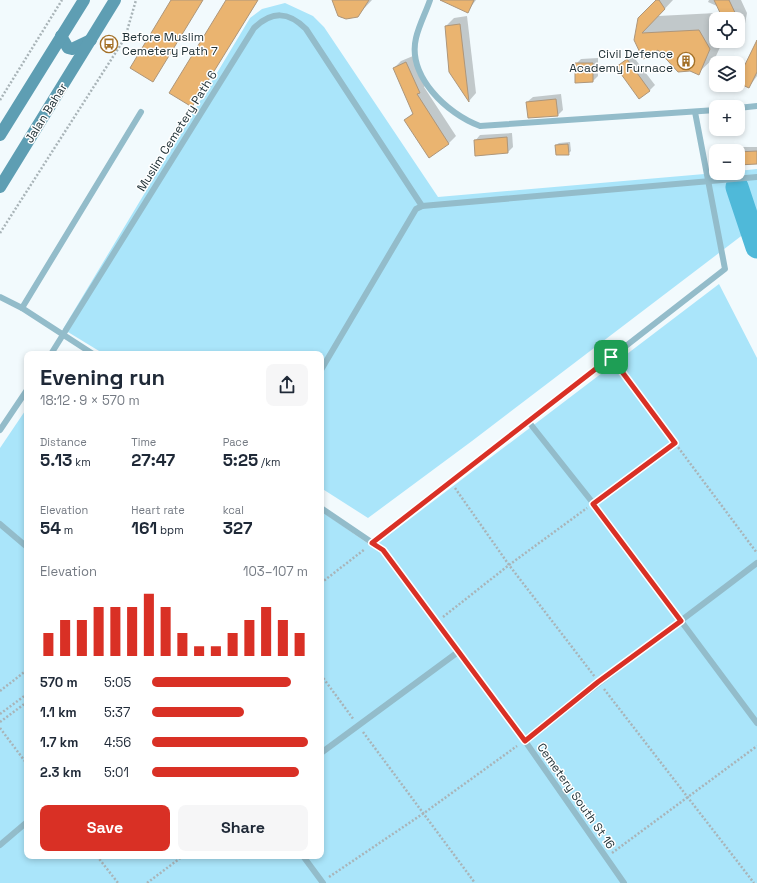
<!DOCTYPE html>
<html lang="en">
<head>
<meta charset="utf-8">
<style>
	body { margin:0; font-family:"Space Grotesk",sans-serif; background:#f6f6f7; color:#1f2937; height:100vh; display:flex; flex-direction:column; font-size:15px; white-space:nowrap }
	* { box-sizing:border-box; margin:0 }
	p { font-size:13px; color:#747a83 }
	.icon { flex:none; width:22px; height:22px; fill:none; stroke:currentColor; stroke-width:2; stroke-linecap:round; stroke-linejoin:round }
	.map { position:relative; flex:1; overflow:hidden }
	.drawer { position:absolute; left:24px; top:351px; width:300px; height:508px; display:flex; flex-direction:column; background:#fff; border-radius:8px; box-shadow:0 2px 6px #0003 }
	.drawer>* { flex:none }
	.controls { position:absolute; left:709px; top:12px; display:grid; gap:8px }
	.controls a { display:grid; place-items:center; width:36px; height:36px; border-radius:8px; background:#fff; box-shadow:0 2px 6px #0003; font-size:20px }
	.pin { position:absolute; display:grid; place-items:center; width:34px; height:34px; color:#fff; margin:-17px; border-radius:8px; box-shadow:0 2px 6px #0006 }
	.round { display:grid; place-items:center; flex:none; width:42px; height:42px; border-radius:8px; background:#f6f6f7 }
	.head { display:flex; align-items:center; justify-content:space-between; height:68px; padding:0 16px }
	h1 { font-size:22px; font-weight:800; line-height:30px }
	.metrics { display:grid; grid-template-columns:repeat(3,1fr); gap:6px; height:68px; padding:4px 16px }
	.metrics div { display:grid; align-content:center }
	.metrics b { font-size:17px; font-weight:800 }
	.metrics small { font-size:11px; font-weight:400 }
	.metrics p { font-size:11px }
	.chart { height:112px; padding:8px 16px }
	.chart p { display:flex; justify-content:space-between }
	.chart svg { width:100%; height:72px; margin-top:4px; stroke:#d93025; stroke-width:6 }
	.primary-button { display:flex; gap:8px; margin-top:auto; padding:8px 16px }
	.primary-button a { flex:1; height:46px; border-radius:8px; background:#d93025; color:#fff; font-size:16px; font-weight:800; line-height:46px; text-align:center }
	.primary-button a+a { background:#f6f6f7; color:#1f2937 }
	ul { padding:0 16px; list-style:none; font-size:13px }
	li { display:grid; grid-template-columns:64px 48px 1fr; align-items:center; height:30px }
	li i { height:10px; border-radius:5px; background:#d93025 }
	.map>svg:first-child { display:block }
</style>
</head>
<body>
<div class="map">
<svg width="757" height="883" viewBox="0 0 757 883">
	<rect width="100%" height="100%" fill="#f2fafd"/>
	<g fill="#aae5fa">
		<path d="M285,3L313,16L324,27L438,197L716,173H738V171L757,169V224L472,441L368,518L321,488V354H104L63,329L250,18L262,9Z"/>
		<path d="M719,284L757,358V883H0V448L27,408V856H321V511L373,547Z"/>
	</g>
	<g fill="#0003">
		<path d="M227,0H258L192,106Z"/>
		<path d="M334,0H372L357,16L351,18H341L334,6Z"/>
		<path d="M458,0H476L467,12Z"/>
		<path d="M657,0H673L658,16L716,13L720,19H716V41H738V19H724L719,7L708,2L709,0H741L747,13L742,40L734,48L722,43L716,56L698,73L658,49L635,40Z"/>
		<path d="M467,16L476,93L469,101L450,71L446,26L454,18Z"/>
		<path d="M757,45V76L749,87L738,82Z"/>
		<path d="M632,55L655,85L649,91L617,67Z"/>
		<path d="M413,56L426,85L424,87L456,136L449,143L429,156L405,120L414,112L394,68L401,61Z"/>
		<path d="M598,58V76L593,81L576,64L581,59Z"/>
		<path d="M561,94L563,110L558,115L527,102L533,97Z"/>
		<path d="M512,133L513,147L508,152L476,155L475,141L480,135Z"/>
		<path d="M570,142L571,151L568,154L556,145L559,143Z"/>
		<path d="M743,147H757V163L738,152Z"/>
	</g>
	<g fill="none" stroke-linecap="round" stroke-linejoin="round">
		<path stroke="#4fb9d9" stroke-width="23" d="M737,187L757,247"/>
	</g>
	<g fill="#eab470" stroke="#ae967a">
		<path d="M171,0H203L153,82L130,68Z"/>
		<path d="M226,0H258L192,107L169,93Z"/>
		<path d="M332,0H369L358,17L346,19L338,16Z"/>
		<path d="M440,0H474L468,13Z"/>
		<path d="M656,0H659L665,9L642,33L699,30L710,49L699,75L690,71L678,72L658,50L643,59L634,40L638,18Z"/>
		<path d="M714,0H729L738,19H723Z"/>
		<path d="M460,24L469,102L449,72L445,26Z"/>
		<path d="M757,40V72L749,88L738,83V79Z"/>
		<path d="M627,59L650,91L639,99L616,67Z"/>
		<path d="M406,62L420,93L417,94L449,144L429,158L404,120L413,114L393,68Z"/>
		<path d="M575,63H593V82L575,83Z"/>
		<path d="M556,99L558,116L528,118L526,102Z"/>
		<path d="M507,137L508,153L475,156L474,140Z"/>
		<path d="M568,144L569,155H556L555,145Z"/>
		<path d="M757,151V164L738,165V152Z"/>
	</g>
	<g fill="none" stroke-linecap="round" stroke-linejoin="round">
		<g stroke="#a9b4b8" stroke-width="2.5" stroke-dasharray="2 2" stroke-linecap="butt">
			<path d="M0,100L62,0"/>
			<path d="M0,233L125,38L136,0"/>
			<path d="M616,364L757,553"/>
			<path d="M455,488L509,565L595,677"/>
			<path d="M601,498L675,443"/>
			<path d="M321,583L365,549"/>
			<path d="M443,617L509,565L587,508"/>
			<path d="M321,675L354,720"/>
			<path d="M604,689L754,883"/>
			<path d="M0,691L27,670"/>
			<path d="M0,714L27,694"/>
			<path d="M0,722L27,702"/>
			<path d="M0,728L27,764"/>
			<path d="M363,732L475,883"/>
			<path d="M612,853L757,746"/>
			<path d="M97,856L118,883"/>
			<path d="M329,877L424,813L517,746"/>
			<path d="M147,883L183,856"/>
		</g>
		<g stroke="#93bcca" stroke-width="6">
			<path d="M430,0C426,12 419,25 416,38C407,76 447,114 480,126L716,110"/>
			<path d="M738,108L757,106"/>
			<path d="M0,297L22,308L93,354"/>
			<path d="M22,308L141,112"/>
			<path d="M51,354L254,28C272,11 288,11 306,29L422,206"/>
			<path d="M321,370L416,209L422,206L757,177"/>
			<path d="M528,421L593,503L757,723"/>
			<path d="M0,430L27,390"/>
			<path d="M321,508L383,550L525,741L624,883"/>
			<path d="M0,524L27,547"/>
			<path d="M372,543L725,269L695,112"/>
			<path d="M525,741C601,680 680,622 757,563"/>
			<path d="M321,753L458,652"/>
			<path d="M0,845L27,822"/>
			<path d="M303,856L323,883"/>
		</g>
		<g stroke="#5e9eb3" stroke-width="12">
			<path d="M61,36L68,48L72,49L91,40"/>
			<path d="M0,135L84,0"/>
			<path d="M0,187L115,0"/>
		</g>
	</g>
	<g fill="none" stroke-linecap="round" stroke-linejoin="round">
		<defs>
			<path id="route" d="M611,357L675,443L593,504L681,621L598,682L525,741L383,550L372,543Z"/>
		</defs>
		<use href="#route" stroke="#fff" stroke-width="8"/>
		<use href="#route" stroke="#d93025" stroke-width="5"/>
	</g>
	<defs>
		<symbol id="bus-ring" viewBox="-11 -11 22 22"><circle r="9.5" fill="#fff" stroke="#a37027" stroke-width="1.5"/><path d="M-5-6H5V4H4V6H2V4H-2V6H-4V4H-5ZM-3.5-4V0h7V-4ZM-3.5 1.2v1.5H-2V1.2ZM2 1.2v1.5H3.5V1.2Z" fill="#a37027"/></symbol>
		<symbol id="building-ring" viewBox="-11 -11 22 22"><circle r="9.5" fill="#fff" stroke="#a37027" stroke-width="1.5"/><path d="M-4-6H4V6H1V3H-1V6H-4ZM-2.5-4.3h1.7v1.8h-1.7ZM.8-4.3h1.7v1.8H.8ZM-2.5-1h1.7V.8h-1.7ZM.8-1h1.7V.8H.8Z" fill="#a37027"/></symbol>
	</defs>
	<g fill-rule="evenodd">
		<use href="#bus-ring" x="99" y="34" width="20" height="20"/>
		<use href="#building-ring" x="676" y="51" width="20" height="20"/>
	</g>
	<g text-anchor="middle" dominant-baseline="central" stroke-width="3" stroke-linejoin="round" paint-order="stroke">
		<g font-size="12" fill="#213237" stroke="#fff" text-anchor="start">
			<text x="122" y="37">Before Muslim<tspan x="122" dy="14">Cemetery Path 7</tspan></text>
			<text x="673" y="54" text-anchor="end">Civil Defence<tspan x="673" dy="14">Academy Furnace</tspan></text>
		</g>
		<g font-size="12" fill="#213237" stroke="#fff">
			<text transform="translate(46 113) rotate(-58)">Jalan Bahar</text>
			<text transform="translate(177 131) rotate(-58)">Muslim Cemetery Path 6</text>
			<text transform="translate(576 796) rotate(55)">Cemetery South St 16</text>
		</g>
	</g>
</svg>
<div class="controls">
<a><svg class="icon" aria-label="locate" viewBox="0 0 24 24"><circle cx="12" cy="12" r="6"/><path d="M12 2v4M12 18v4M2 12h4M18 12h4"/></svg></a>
<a><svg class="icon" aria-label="layers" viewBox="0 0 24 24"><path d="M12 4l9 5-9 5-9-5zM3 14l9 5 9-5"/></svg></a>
<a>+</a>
<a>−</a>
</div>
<div class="pin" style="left:611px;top:357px;background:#1e9e55"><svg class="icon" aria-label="arrive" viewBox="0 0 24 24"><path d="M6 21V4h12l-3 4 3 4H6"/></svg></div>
<section class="drawer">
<div class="head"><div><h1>Evening run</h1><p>18:12 · 9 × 570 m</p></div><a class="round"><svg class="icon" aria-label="share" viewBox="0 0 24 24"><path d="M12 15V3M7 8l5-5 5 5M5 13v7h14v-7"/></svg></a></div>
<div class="metrics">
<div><p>Distance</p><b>5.13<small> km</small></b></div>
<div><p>Time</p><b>27:47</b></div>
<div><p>Pace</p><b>5:25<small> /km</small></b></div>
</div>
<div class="metrics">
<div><p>Elevation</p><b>54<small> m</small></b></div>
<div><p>Heart rate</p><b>161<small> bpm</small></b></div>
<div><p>kcal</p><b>327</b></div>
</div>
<div class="chart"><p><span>Elevation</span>103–107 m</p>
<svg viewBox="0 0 160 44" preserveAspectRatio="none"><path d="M5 44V30M15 44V22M25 44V22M35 44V14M45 44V14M55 44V14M65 44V6M75 44V14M85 44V30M95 44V38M105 44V38M115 44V30M125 44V22M135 44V14M145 44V22M155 44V30"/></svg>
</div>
<ul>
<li><b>570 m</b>5:05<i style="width:89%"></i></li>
<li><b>1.1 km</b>5:37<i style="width:59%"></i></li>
<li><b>1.7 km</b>4:56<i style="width:100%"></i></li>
<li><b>2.3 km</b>5:01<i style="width:94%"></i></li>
</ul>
<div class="primary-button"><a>Save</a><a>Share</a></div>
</section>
</div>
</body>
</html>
